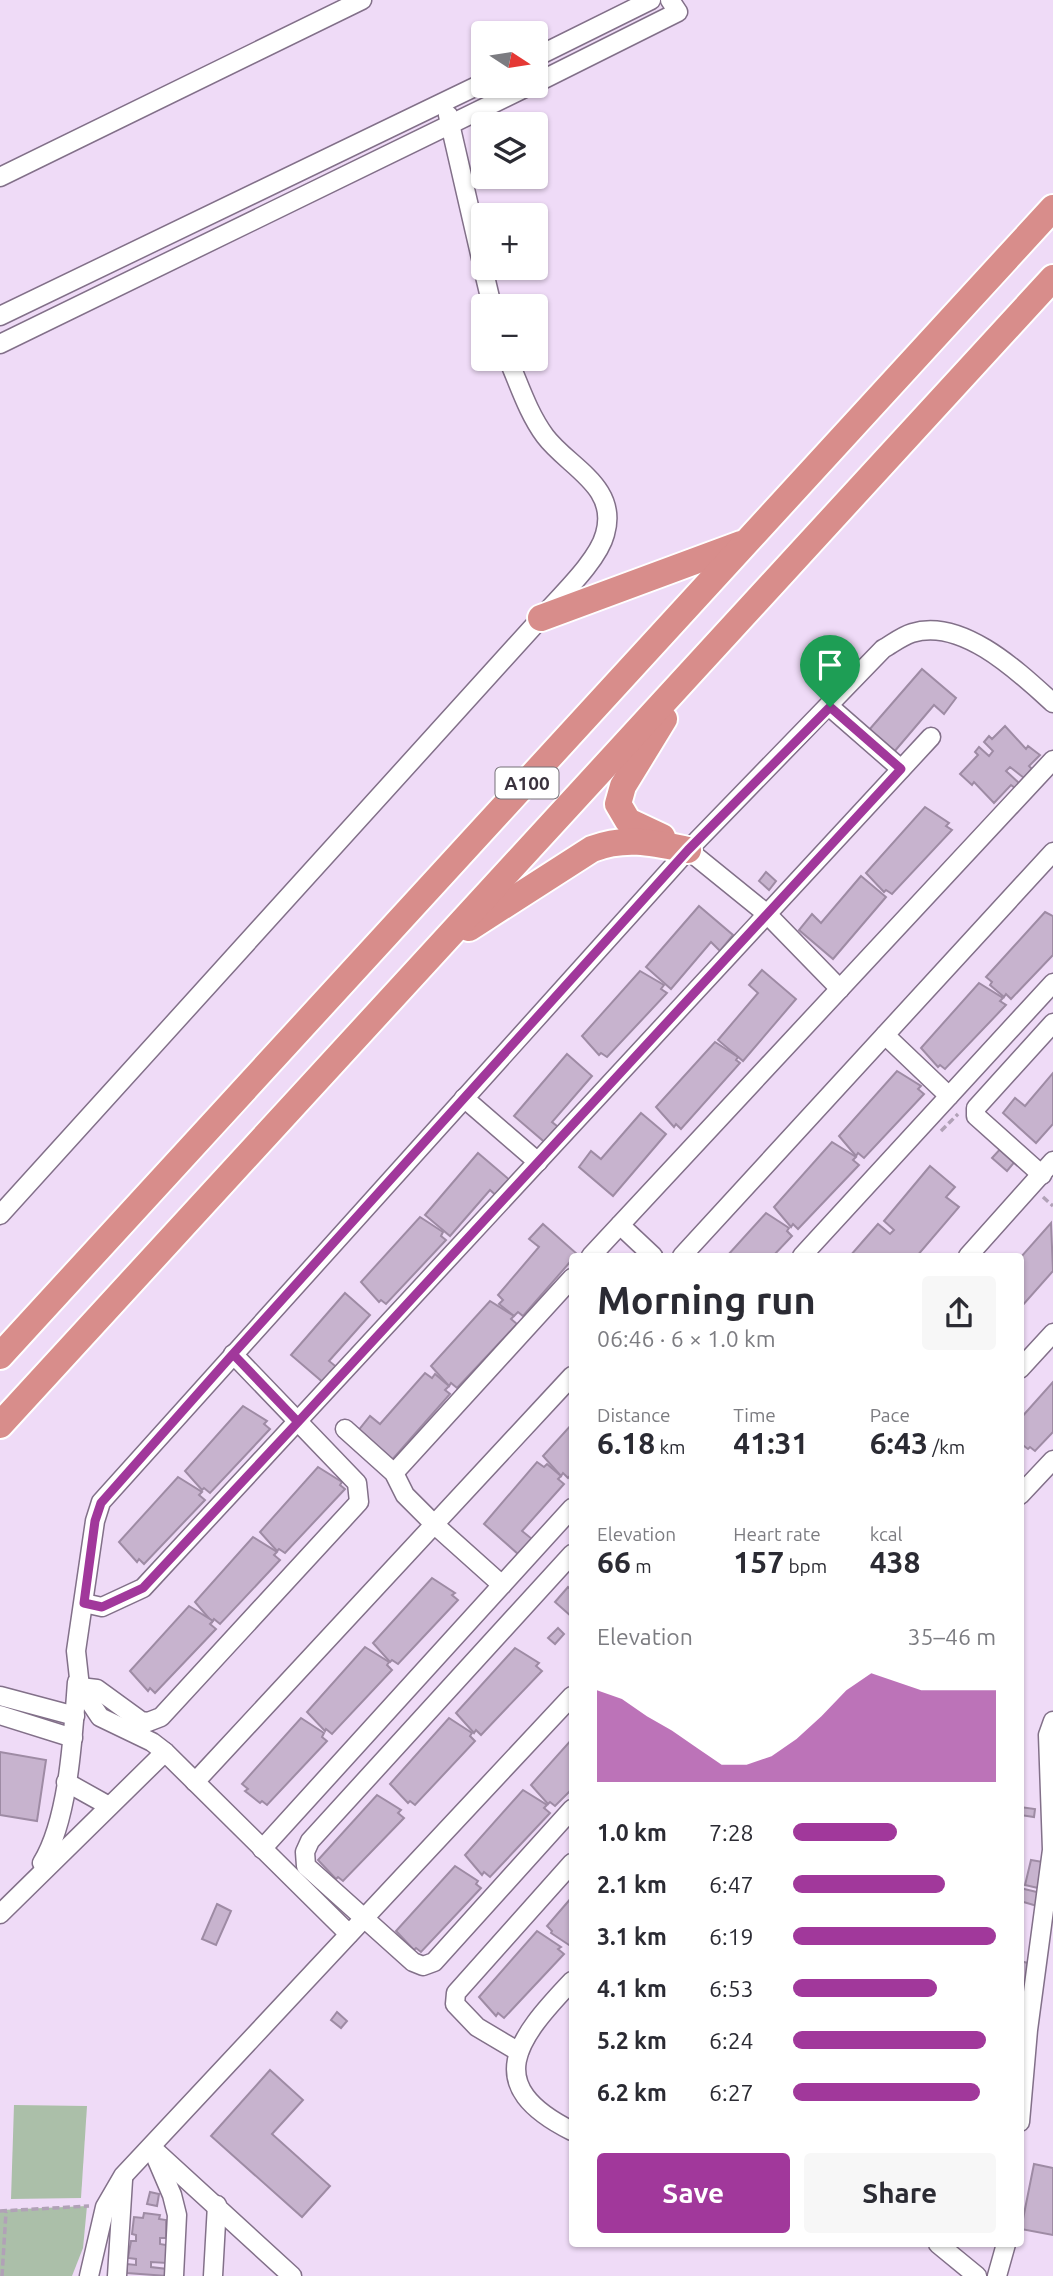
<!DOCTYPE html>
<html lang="en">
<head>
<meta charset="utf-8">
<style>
	body { margin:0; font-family:Ubuntu,sans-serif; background:#f7f7f7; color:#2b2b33; height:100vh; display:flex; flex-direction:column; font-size:26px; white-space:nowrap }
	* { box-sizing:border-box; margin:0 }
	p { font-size:23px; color:#7c7c81 }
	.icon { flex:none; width:38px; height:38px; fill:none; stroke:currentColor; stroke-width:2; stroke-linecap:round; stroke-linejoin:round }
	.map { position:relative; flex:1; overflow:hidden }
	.drawer { position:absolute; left:569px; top:1253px; width:455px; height:994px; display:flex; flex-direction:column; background:#fff; border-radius:7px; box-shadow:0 2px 5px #0004 }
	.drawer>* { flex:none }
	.needle { width:46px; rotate:102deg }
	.buttons { position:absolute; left:471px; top:21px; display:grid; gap:14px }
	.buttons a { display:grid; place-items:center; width:77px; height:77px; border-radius:7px; background:#fff; box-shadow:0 2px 5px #0004; font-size:35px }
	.pin { position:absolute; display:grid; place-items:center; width:60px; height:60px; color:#fff; margin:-72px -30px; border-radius:50% 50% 50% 0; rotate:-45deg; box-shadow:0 0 7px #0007 }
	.pin .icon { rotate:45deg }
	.round { display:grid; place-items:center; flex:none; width:74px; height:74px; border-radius:7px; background:#f7f7f7 }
	.summary { display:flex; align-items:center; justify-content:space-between; height:119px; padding:0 28px }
	h1 { font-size:38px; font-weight:700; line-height:52px }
	.figures { display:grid; grid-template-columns:repeat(3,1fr); gap:10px; height:119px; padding:7px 28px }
	.figures div { display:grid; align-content:center }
	.figures b { font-size:30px; font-weight:700 }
	.figures small { font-size:19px; font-weight:400 }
	.figures p { font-size:19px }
	.chart { height:196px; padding:14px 28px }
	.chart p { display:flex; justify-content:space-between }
	.chart svg { width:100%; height:126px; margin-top:7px; fill:#a1389b; opacity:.7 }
	.cta { display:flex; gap:14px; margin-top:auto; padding:14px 28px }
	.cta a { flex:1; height:80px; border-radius:7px; background:#a1389b; color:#fff; font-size:28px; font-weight:700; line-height:80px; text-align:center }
	.cta a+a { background:#f7f7f7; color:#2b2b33 }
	ul { padding:0 28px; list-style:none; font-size:23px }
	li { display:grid; grid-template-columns:112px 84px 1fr; align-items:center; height:52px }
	li i { height:18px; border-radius:9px; background:#a1389b }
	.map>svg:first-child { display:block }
</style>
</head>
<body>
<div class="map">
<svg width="1053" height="2276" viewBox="0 0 1053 2276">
	<rect width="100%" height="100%" fill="#efdbf7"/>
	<g fill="#abbfa9">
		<path d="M14,2105L87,2106L81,2198L11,2199Z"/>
		<path d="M87,2206L83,2248L72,2276H0V2210Z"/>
	</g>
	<g fill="#c7b3ce" stroke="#9e8ba4" stroke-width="2">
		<path d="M922,669L956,698L944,714L934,705L894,752L869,730Z"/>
		<path d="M1005,726L1026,749L1028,746L1040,755L1029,766L1032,769L1024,778L1010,767L1006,771L1019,783L1015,788L1011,785L994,803L974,782L972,785L960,774L978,755L975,752L979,747L989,756L993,751L984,742L989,736L992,739Z"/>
		<path d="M925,807L949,823L946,826L952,830L892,894L886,890L884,892L866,873Z"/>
		<path d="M766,872L776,881L769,890L759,881Z"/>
		<path d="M861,876L886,897L833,959L799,930L812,914L821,923Z"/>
		<path d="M699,906L733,935L720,951L711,942L671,989L646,967Z"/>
		<path d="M1045,912L1053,916V955L1011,999L1006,994L1004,997L990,985L992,982L986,977Z"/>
		<path d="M762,970L796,999L743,1061L718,1040L758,993L749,985Z"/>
		<path d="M640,971L664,985L661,989L667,993L607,1057L601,1053L599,1055L582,1036Z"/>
		<path d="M979,983L1003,998L1000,1001L1006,1005L945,1069L940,1065L938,1067L921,1048Z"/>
		<path d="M715,1042L738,1057L736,1060L740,1063L681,1129L676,1124L674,1127L656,1107Z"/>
		<path d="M567,1054L592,1076L552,1122L562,1130L548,1145L514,1116Z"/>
		<path d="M897,1071L921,1086L918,1089L924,1094L864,1158L858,1153L856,1156L839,1136Z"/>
		<path d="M1053,1073V1124L1036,1143L1003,1113L1015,1098L1025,1106Z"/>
		<path d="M641,1113L666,1134L613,1196L579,1167L591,1151L601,1159Z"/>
		<path d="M832,1142L856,1157L853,1160L859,1165L798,1229L793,1224L791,1227L774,1207Z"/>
		<path d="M1002,1147L1017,1159L1007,1171L992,1158Z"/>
		<path d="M478,1153L512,1182L499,1198L490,1190L450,1236L425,1215Z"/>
		<path d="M930,1166L955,1187L946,1197L959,1207L917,1256H850L878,1224L890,1234L894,1230L884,1221Z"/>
		<path d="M766,1213L789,1228L787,1231L792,1236L773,1256H727Z"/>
		<path d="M420,1217L443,1232L441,1236L446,1240L386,1304L381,1300L379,1302L361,1282Z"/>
		<path d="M1051,1223L1053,1271L1022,1306L1020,1258Z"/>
		<path d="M543,1224L577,1254L523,1316L518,1312L514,1316L499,1304L503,1300L498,1295L539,1247L529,1239Z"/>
		<path d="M345,1293L370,1315L329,1361L339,1369L325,1384L291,1355Z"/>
		<path d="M490,1301L514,1316L511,1319L517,1324L457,1388L451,1383L449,1386L431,1366Z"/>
		<path d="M425,1373L432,1378L435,1374L449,1386L445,1390L450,1394L391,1461L358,1431L370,1416L380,1424Z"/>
		<path d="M1053,1382V1432L1035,1451L1030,1447L1028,1449L1020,1443V1419Z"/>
		<path d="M243,1406L267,1421L264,1424L270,1429L210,1493L204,1488L202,1490L185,1471Z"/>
		<path d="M572,1424V1473L568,1478L563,1473L561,1476L543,1456Z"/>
		<path d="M537,1462L544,1467L547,1464L561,1476L558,1479L564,1484L522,1531L532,1539L518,1554L484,1524Z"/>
		<path d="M318,1467L342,1482L340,1485L345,1489L285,1553L279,1549L277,1551L260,1532Z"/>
		<path d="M178,1477L202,1492L199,1495L205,1500L144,1564L139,1559L137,1562L119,1542Z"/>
		<path d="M253,1537L277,1552L274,1555L280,1560L220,1624L214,1619L212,1622L195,1602Z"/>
		<path d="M432,1578L455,1593L452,1595L458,1600L398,1664L392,1660L390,1662L373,1643Z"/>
		<path d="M568,1587L572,1591V1617L555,1602Z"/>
		<path d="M189,1606L213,1621L210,1624L216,1629L155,1693L150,1688L148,1691L130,1671Z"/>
		<path d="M558,1628L564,1634L555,1644L548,1638Z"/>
		<path d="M365,1647L389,1662L387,1665L392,1670L332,1734L326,1729L325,1731L307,1712Z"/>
		<path d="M515,1648L539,1663L536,1666L542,1671L481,1735L476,1730L474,1733L456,1713Z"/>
		<path d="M301,1718L324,1733L322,1737L327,1741L267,1805L262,1801L260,1803L245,1791L248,1789L242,1784Z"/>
		<path d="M449,1718L472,1733L470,1736L475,1741L415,1805L410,1801L408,1803L390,1784Z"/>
		<path d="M572,1739V1789L555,1806L550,1802L548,1804L531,1785Z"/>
		<path d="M0,1752L46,1760L37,1821L0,1815Z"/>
		<path d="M523,1790L547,1805L544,1808L550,1813L490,1877L484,1872L482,1875L465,1855Z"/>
		<path d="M377,1795L401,1810L398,1813L404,1818L343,1881L338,1877L336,1879L318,1860Z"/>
		<path d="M1020,1807L1035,1809L1034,1817L1020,1815Z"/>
		<path d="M1031,1860L1043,1862L1038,1888L1025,1885Z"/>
		<path d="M455,1866L478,1881L476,1884L481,1888L421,1952L416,1948L414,1950L396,1931Z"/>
		<path d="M1020,1888L1041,1893L1037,1906L1020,1901Z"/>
		<path d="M572,1897V1947L551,1933L552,1931L547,1926Z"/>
		<path d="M217,1904L231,1911L216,1945L202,1939Z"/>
		<path d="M537,1931L561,1947L558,1949L564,1954L504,2018L498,2013L496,2016L479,1997Z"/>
		<path d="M1020,1961L1032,1964L1028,1982L1020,1980Z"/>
		<path d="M337,2012L347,2021L341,2028L331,2020Z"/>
		<path d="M270,2070L303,2100L272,2134L330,2186L302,2217L211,2136Z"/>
		<path d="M1034,2164L1053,2168V2235L1021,2229Z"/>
		<path d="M150,2192L159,2194L157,2206L147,2204Z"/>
		<path d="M144,2213L160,2215L159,2219L166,2220V2238H160V2244L166,2245L167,2263L151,2262V2267L167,2269V2276L127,2273V2264L136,2265V2259L128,2258L131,2241H136V2235L132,2234L134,2217L143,2218Z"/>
	</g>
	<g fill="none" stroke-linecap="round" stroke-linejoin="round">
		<defs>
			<g id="minor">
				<path d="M536,57L651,0"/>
				<path d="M536,83L678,12L670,0"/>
				<path d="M448,115L483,267"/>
				<path d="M0,177L362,0"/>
				<path d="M483,268L492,306"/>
				<path d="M0,316L483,83"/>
				<path d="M0,344L529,86"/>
				<path d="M830,707L901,769"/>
				<path d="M688,850L767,914L840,989"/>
				<path d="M885,1035L949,1096"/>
				<path d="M464,1098L538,1162"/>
				<path d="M1042,1175L976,1116V1108L1053,1023"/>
				<path d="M0,1215L541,618C560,596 598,561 605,534C619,486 568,467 545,436C528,413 519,384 508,359"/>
				<path d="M620,1225L653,1256"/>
				<path d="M591,1256L1053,760"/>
				<path d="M682,1256L1053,852"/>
				<path d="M802,1256L1053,983"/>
				<path d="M968,1256L1053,1161"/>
				<path d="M1020,1369L1053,1333"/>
				<path d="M345,1429L394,1473L405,1495L435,1525L502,1585"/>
				<path d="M394,1473L572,1278"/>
				<path d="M1020,1495L1053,1460"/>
				<path d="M572,1554L310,1841L305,1852L306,1866L413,1962L423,1966L434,1962L572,1809"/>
				<path d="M84,1603L102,1607L143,1588L931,737"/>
				<path d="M80,1687L97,1689L141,1721L148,1722L161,1717L359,1502L357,1483L233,1354"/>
				<path d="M0,1696L75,1716"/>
				<path d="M0,1715L73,1738"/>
				<path d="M66,1782L109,1806"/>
				<path d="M195,1782L572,1376"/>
				<path d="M262,1849L572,1508"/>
				<path d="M42,1863C69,1819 73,1734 77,1682"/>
				<path d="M0,1914L165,1752"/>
				<path d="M349,1934L165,1752L152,1742L100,1717L80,1687L76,1651L95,1521L101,1502L688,850L883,649C892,644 902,636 912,633C962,617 1020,673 1053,703"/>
				<path d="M572,1981C517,2039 480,2085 572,2131"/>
				<path d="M519,2052L477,2027L455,2004L456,1993L572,1863"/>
				<path d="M1020,2122L1028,2030L1052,1850L1048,1735L1053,1721"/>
				<path d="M151,2147L292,2276"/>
				<path d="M154,2153L172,2195L177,2215L174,2276"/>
				<path d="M938,2244L977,2276"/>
				<path d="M89,2276L105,2207L123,2176L572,1696"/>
				<path d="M117,2276L123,2180"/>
				<path d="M213,2276L217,2205"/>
				<path d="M997,2276L1006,2244"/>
			</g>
			<g id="highway">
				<path d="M541,618L741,544"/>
				<path d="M662,837L628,821L618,804L623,786L664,719"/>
				<path d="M469,928L592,849C626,836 654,843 688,850"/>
				<path d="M0,1356L1053,208"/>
				<path d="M0,1425L1053,278"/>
			</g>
		</defs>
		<use href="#minor" stroke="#827089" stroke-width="21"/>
		<use href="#highway" stroke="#fff" stroke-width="30"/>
		<g stroke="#b1a1b7" stroke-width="3.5" stroke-dasharray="7 3.5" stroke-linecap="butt">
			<path d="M941,1131L958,1114"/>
			<path d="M1043,1197L1053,1206"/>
			<path d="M0,2211L89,2206"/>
			<path d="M2,2276L6,2212"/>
		</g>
		<use href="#minor" stroke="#fff" stroke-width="18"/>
		<use href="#highway" stroke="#d88d8b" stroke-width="26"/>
	</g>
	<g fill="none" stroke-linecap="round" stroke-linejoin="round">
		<defs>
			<path id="route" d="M830,707L688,850L233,1354L298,1422L143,1588L102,1607L84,1603L95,1521L101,1503L233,1354L298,1422L901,769L830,707"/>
		</defs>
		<use href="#route" stroke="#fff" stroke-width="14"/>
		<use href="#route" stroke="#a1389b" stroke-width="9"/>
	</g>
	<g text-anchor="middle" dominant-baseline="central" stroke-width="7" stroke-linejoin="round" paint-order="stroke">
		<rect fill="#fff" stroke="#757077" stroke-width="2" x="495.5" y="767.5" width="63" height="31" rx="5"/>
		<g font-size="19" font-weight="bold" fill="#3a323d">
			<text x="527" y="783">A100</text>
		</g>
	</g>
</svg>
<div class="buttons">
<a><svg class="needle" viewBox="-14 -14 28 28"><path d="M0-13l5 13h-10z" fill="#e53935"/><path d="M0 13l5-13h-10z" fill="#7c7c81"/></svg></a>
<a><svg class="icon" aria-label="layers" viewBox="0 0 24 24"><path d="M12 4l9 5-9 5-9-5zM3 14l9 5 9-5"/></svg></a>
<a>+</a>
<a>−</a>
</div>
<div class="pin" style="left:830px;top:707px;background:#1e9e55"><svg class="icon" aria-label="arrive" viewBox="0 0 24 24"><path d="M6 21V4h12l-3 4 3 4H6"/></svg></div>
<section class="drawer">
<div class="summary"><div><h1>Morning run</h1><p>06:46 · 6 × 1.0 km</p></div><a class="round"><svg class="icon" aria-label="share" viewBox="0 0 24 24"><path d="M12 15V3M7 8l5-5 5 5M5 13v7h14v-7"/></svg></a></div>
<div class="figures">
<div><p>Distance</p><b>6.18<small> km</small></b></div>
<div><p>Time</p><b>41:31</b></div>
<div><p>Pace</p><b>6:43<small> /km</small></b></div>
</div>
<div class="figures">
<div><p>Elevation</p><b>66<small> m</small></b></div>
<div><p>Heart rate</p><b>157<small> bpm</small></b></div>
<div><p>kcal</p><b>438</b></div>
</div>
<div class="chart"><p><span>Elevation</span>35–46 m</p>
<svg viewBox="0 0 160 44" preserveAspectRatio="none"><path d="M0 44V12L10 15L20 21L30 26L40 32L50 38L60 38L70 35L80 29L90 21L100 12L110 6L120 9L130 12L140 12L150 12L160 12V44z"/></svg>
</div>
<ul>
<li><b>1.0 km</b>7:28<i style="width:51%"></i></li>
<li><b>2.1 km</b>6:47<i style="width:75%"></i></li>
<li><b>3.1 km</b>6:19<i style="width:100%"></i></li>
<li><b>4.1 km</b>6:53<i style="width:71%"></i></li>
<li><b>5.2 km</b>6:24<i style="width:95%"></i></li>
<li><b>6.2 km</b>6:27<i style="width:92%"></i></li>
</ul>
<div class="cta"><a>Save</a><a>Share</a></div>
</section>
</div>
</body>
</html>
